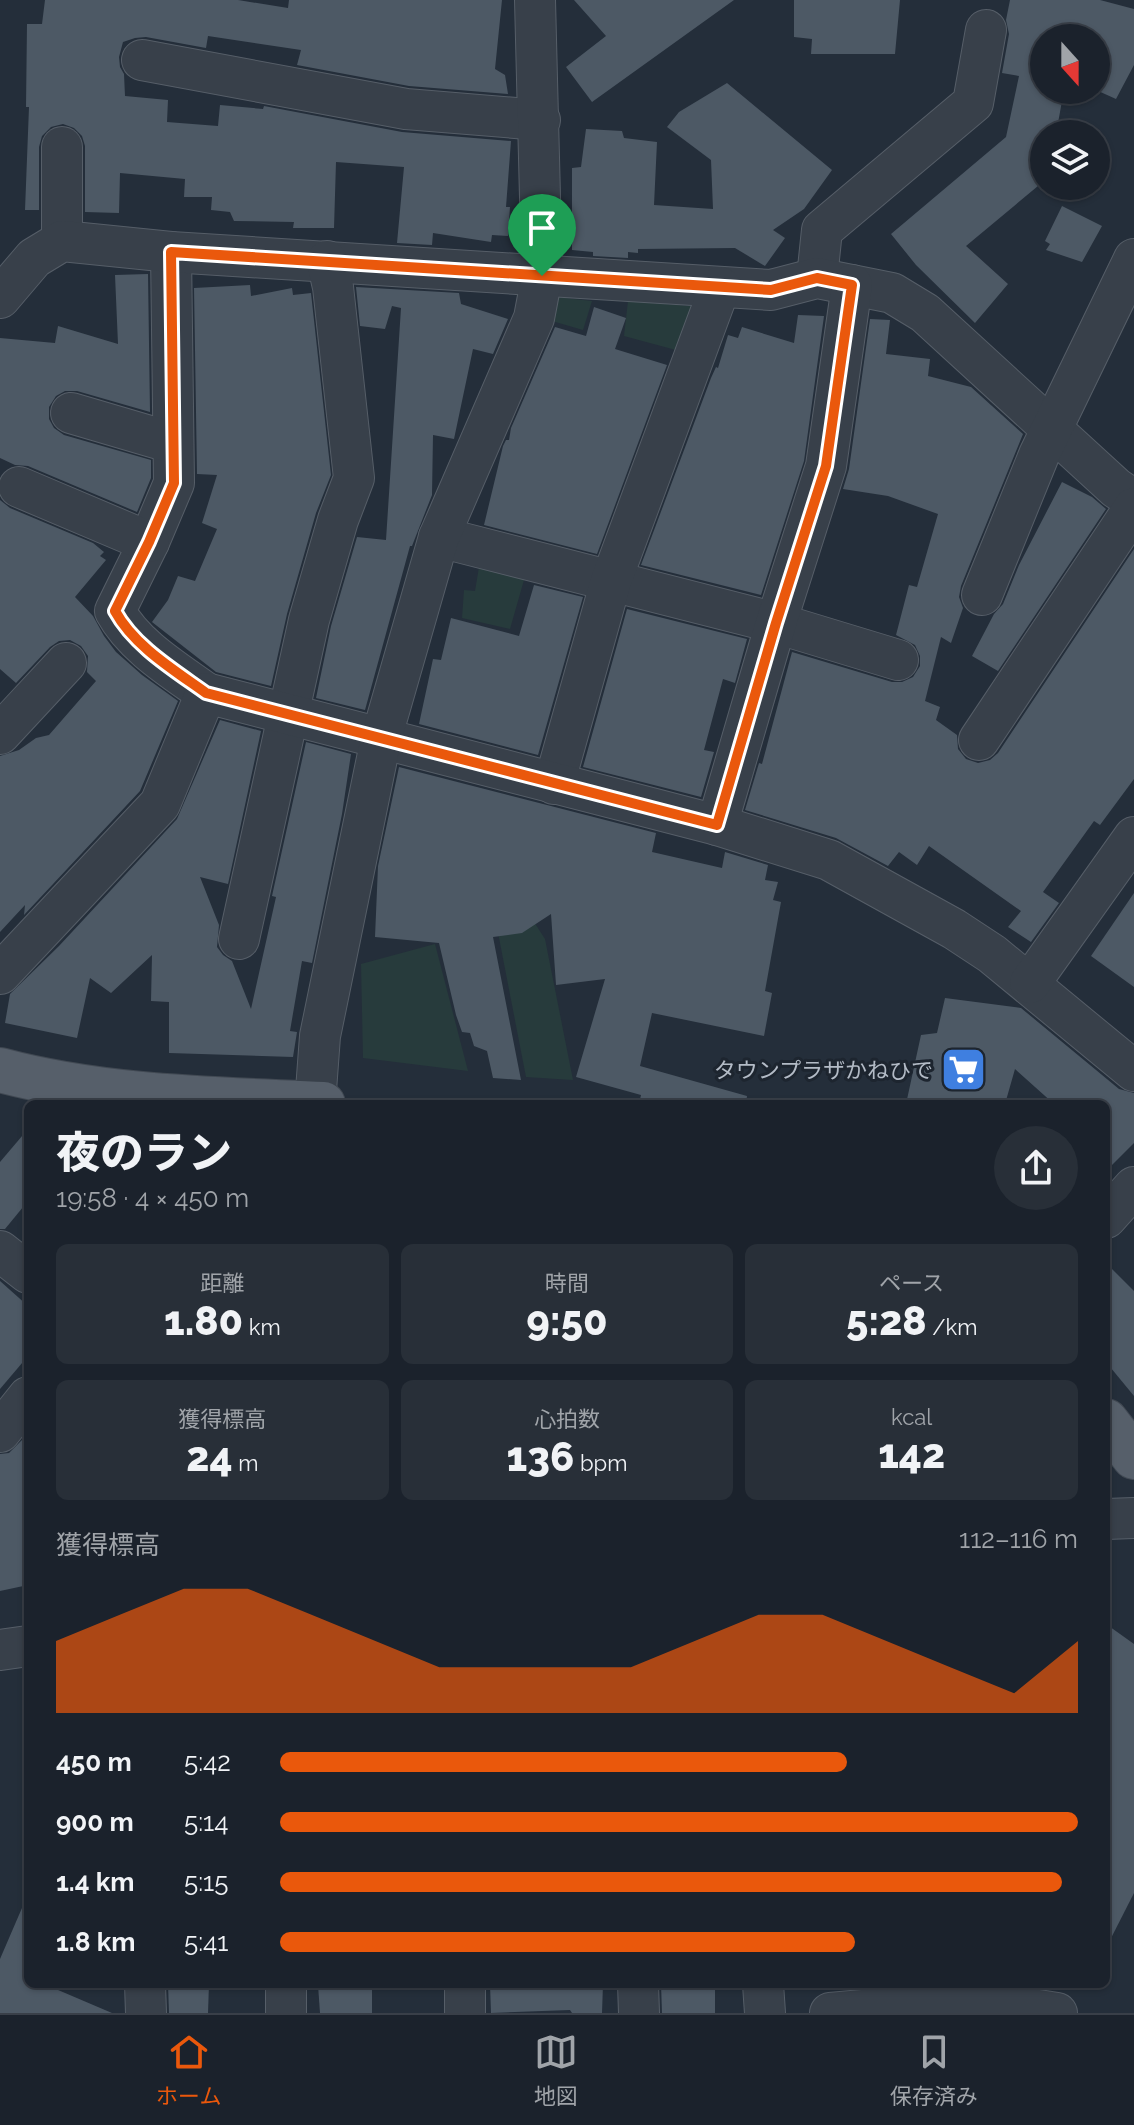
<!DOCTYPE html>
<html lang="ja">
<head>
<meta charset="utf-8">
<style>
	body { margin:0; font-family:Raleway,"Noto Sans JP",sans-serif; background:#282f38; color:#f1f3f6; height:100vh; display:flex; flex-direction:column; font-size:30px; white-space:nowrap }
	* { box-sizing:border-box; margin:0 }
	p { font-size:26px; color:#a0a4a9 }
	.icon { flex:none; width:44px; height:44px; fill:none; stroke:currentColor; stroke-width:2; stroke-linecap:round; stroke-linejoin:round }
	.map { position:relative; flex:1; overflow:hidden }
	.sheet { position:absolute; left:24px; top:1100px; width:1086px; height:888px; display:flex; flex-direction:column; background:#1b222c; border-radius:12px; box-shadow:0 2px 6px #0004,0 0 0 2px #393f48 }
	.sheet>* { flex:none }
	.needle { width:52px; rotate:159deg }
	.tools { position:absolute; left:1030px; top:24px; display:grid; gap:16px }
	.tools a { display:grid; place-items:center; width:80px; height:80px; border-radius:50%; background:#1b222c; box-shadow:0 2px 6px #0004,0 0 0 2px #393f48; font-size:40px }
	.pin { position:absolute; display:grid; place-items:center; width:68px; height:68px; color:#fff; margin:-82px -34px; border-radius:50% 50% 50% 0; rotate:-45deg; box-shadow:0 0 8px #0007 }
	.pin .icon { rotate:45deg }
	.round { display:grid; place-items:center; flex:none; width:84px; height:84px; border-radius:42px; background:#282f38 }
	.summary { display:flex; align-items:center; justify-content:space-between; height:136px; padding:0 32px }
	h1 { font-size:44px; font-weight:800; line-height:60px }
	.figures { display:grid; grid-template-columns:repeat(3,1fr); gap:12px; height:136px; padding:8px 32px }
	.figures div { display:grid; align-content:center; border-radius:12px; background:#282f38; text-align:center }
	.figures b { font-size:40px; font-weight:800 }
	.figures small { font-size:22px; font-weight:400 }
	.figures p { font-size:22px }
	.chart { height:224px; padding:16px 32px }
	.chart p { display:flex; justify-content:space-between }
	.chart svg { width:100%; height:144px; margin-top:8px; fill:#ea580c; opacity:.7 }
	ul { padding:0 32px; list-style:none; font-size:26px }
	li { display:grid; grid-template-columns:128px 96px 1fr; align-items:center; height:60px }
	li i { height:20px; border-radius:10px; background:#ea580c }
	.tab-bar { display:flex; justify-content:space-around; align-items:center; height:112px; border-top:2px solid #393f48; background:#1b222c; font-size:22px; color:#a0a4a9 }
	.tab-bar a { display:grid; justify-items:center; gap:4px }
	.tab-bar .on { color:#ea580c }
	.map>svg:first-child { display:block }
</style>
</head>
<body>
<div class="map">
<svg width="1134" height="2013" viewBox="0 0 1134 2013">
	<rect width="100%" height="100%" fill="#242e3a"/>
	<g fill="#273b3c">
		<path d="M557,297L592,301L583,330L552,321Z"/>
		<path d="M628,301L703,307L687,353L624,336Z"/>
		<path d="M480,561L526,573L510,629L462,618L464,590L475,591Z"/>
		<path d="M493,907L527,911L545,939L573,1080L526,1077Z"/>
		<path d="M435,944L468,1071L363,1058L361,964Z"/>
	</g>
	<g fill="#4d5965">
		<path d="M45,0H238L288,8L289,0H502L495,69L505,75L508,94L409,86L297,65L301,50L208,36L206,48L146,37L135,38L123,42L119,57L120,67L124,74L125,96L168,100L167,122L218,126L220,105L263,109L264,106L402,132L511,141L506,207H510L508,236L492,235L491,242L433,233L432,245L397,243L404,167L336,162L334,228H293L294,222L234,221L230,212L211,210L212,197H184L185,179L120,173L119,213L85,212V146L82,136L74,128L63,124L51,127L42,136L39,147V210H25L29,107H26L27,24H42Z"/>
		<path d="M574,0H734L592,102L566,67L606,36Z"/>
		<path d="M794,0H900L895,54H811L812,39L794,37Z"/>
		<path d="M1010,0H1100L1134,9V65L1116,99L1096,90V38H1044V90H1064L1056,134H1044V181L966,246L1008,284L975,323L916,265L891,234L1006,137L1019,76L1002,73L1009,34L1006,20Z"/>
		<path d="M727,83L832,170L804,209L773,230L785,238L765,266L735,248L638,249V253L628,252V258L593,256V252L572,250V168L581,167L586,129L622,131L624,138L657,142L654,205L713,209L711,160L667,127L679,112Z"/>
		<path d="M1062,206L1102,226L1082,262L1046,250L1050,244L1045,241Z"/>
		<path d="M148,274L150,412L77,391H65L56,396L49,407V419L54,428L64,435L151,460V478L137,512L28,466L15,465L0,458V338L55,343L58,326L118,344L115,275Z"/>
		<path d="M250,285L251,296L292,288L293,295L311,293L331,475L316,513L287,614L271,686L216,672L152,622L168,600L178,576L195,581L217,529L202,523L217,475L197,474L194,288Z"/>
		<path d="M356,287L459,293L461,304L508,319L493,354L473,349L454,439L433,435L432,495L412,546H410L365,710L316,698L331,626L357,537L386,540L401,308L392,306L385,329L360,326Z"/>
		<path d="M594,307L626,318L615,349L667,365L597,554L484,525L503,446L506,440H509L511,428L555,327L586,336Z"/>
		<path d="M798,315L824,316L804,461L761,595L641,565L711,378L716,367L718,368L728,335L738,338L742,327L794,343Z"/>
		<path d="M870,319L890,320L886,354L930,359L928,376L971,387L1023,434L961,586L959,597L963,608L951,643L941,637L925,701L940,707L936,720L957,735L958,749L966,759L978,763L990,760L998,753L1134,549V779L1100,825L1094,821L1043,892L1059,903L1031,942L1008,927L1021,911L929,846L917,865L899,852L888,866L836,838L745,810L759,763L762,764L792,652L892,682H902L913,677L920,666V656L915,645L896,635L909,585L917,587L938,514L888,496L843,489L849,469Z"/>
		<path d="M1062,482L1092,497L1106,509L998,671L972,656L994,614L1003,604L1019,565Z"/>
		<path d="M0,500L10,508L93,543L104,552L100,556L106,560L75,597L93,616L104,636L116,652L142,675L178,701L140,791L24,915L25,905L0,932V756L19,750L36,738L49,735L96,681L87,672L88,656L81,646L70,640L59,641L50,647L16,683L0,669Z"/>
		<path d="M534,585L583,597L538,755L419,724L433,659L441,660L451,618L519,636Z"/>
		<path d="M627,609L747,639L735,683L723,679L704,750L714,752L701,797L583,767Z"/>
		<path d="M220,720L261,731L228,884L200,877L219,925L217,947L223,955L232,961L251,1009L276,897L272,896L306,742L351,754L342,814L312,963L302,961L290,1031L297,1032L293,1057L169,1053V1002L151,1001L152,955L111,993L90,978L77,1038L5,1023L10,994L59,946L177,819Z"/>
		<path d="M399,767L656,833L652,852L722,868L725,852L768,865L765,880L778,882L773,900L781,902L765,991L772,993L764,1036L652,1013L640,1066L747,1096L746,1104H639L641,1095L576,1077L605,979L556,985L551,914L522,933L493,937L521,1080L493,1078L487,1051L474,1046L470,1033L462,1032L456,1015L439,943L375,937L378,866Z"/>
		<path d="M1134,893V987L1091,956Z"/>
		<path d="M945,998L1021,1008L1119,1089L1134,1093V1143L1106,1171V1104H1054L1015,1069L1005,1104H906L921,1035L937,1033Z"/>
		<path d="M28,1129V1201L5,1229H0V1162Z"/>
		<path d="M1106,1263L1134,1291V1396L1106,1362Z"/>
		<path d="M0,1281L28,1306V1356L0,1389Z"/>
		<path d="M27,1435L28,1585L0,1591V1454L9,1453Z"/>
		<path d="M1106,1624L1134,1644V1893L1106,1948Z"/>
		<path d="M28,1894V1984H44L112,2013H0V1959Z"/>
		<path d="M168,1984H209L208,2013H169Z"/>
		<path d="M372,1984V2013H320L318,1985Z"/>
		<path d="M490,1984H603L602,2013H572L570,2010L491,2013Z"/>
		<path d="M661,1984H715V2013H662Z"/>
	</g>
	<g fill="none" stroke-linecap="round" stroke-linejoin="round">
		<defs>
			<g id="minor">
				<path d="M142,60L406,109L540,120"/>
				<path d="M62,241V147"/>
				<path d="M171,252L174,483L149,542L115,611C134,646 174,670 206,693"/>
				<path d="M817,278L822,230L973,103L986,30"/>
				<path d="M0,298L34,258L62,241L171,252L771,290L817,278L892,293L925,313L1116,488L1134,500"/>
				<path d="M71,413L173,443"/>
				<path d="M19,487L149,542"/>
				<path d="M439,537L776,623L898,660"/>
				<path d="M982,595L1039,455L1134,259"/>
				<path d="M0,734L66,663"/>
				<path d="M979,740L1134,508"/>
				<path d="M554,784L611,581L720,287"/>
				<path d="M717,825L776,623L826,466L852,285"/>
				<path d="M239,939L309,620L338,520L354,478L333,287L327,261"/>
				<path d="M0,974L160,804L206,693L717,825L829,860L954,929L992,954L1134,1071"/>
				<path d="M1030,983L1134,837"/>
				<path d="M315,1104L320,1036L381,739L439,537L534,318L542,276L535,0"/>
				<path d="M1106,1218L1134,1187"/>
				<path d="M0,1251L28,1273"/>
				<path d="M0,1432L28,1397"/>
				<path d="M1106,1519L1134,1518"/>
				<path d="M0,1650L28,1646"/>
				<path d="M145,1984L146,2013"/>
				<path d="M286,1984V2013"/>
				<path d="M465,1984V2013"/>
				<path d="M638,1984L639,2013"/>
				<path d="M763,1984L765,2013"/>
				<path d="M830,2013L974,2000L1057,2013"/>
			</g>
			<g id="major">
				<path d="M0,1070C104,1098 216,1099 323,1104"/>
				<path d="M1106,1421L1134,1457"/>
			</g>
		</defs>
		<use href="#minor" stroke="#565e68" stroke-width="42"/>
		<use href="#major" stroke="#414953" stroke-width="46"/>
		<use href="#minor" stroke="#38404a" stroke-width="40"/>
		<use href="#major" stroke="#565f6a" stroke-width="44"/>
	</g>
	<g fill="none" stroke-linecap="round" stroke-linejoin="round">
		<defs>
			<path id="route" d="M171,252L771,290L817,278L852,285L826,466L776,623L717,825L206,693C174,670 134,646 115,611L149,542L174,483Z"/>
		</defs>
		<use href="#route" stroke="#fff" stroke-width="16"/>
		<use href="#route" stroke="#ea580c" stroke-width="10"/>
	</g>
	<defs>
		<symbol id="supermarket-square" viewBox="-11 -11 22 22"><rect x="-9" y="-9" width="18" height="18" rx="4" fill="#3f7fe0" stroke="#1d252f"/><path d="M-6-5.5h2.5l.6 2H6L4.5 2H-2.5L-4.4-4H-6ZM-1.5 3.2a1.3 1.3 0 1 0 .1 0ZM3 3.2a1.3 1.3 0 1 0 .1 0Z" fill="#fff"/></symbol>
	</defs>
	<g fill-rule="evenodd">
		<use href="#supermarket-square" x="938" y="1044" width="51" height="51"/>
	</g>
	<g text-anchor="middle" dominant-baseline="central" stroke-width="6" stroke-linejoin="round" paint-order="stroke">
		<g font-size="22" fill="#b3bbc6" stroke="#1d252f" text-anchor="end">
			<text x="933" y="1070">タウンプラザかねひで</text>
		</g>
	</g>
</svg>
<div class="tools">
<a><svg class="needle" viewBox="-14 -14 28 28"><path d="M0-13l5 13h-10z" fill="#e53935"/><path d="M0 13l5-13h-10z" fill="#a0a4a9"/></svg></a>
<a><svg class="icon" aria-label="layers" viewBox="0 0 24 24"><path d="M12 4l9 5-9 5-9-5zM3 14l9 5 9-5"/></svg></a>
</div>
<div class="pin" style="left:542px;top:276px;background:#1e9e55"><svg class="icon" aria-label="arrive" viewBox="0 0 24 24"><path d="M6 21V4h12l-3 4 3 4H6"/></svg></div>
<section class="sheet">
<div class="summary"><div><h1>夜のラン</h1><p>19:58 · 4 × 450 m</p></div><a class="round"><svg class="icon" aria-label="share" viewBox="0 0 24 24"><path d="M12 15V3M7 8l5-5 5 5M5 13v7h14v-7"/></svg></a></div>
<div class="figures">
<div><p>距離</p><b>1.80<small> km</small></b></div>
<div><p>時間</p><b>9:50</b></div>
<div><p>ペース</p><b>5:28<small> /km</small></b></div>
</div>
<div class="figures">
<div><p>獲得標高</p><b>24<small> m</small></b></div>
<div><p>心拍数</p><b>136<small> bpm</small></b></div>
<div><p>kcal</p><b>142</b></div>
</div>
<div class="chart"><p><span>獲得標高</span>112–116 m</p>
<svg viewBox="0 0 160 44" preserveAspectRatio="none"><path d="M0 44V22L10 14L20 6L30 6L40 14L50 22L60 30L70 30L80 30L90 30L100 22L110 14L120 14L130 22L140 30L150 38L160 22V44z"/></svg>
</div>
<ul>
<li><b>450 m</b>5:42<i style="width:71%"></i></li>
<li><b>900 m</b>5:14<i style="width:100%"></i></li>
<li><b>1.4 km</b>5:15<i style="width:98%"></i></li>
<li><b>1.8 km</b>5:41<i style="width:72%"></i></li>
</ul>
</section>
</div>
<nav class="tab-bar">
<a class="on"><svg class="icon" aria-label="home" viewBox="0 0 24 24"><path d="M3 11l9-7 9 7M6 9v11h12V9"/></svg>ホーム</a>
<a><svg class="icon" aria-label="map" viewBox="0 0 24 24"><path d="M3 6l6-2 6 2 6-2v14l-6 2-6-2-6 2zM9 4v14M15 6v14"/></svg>地図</a>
<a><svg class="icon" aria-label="saved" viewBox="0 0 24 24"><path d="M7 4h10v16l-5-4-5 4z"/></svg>保存済み</a>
</nav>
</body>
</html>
